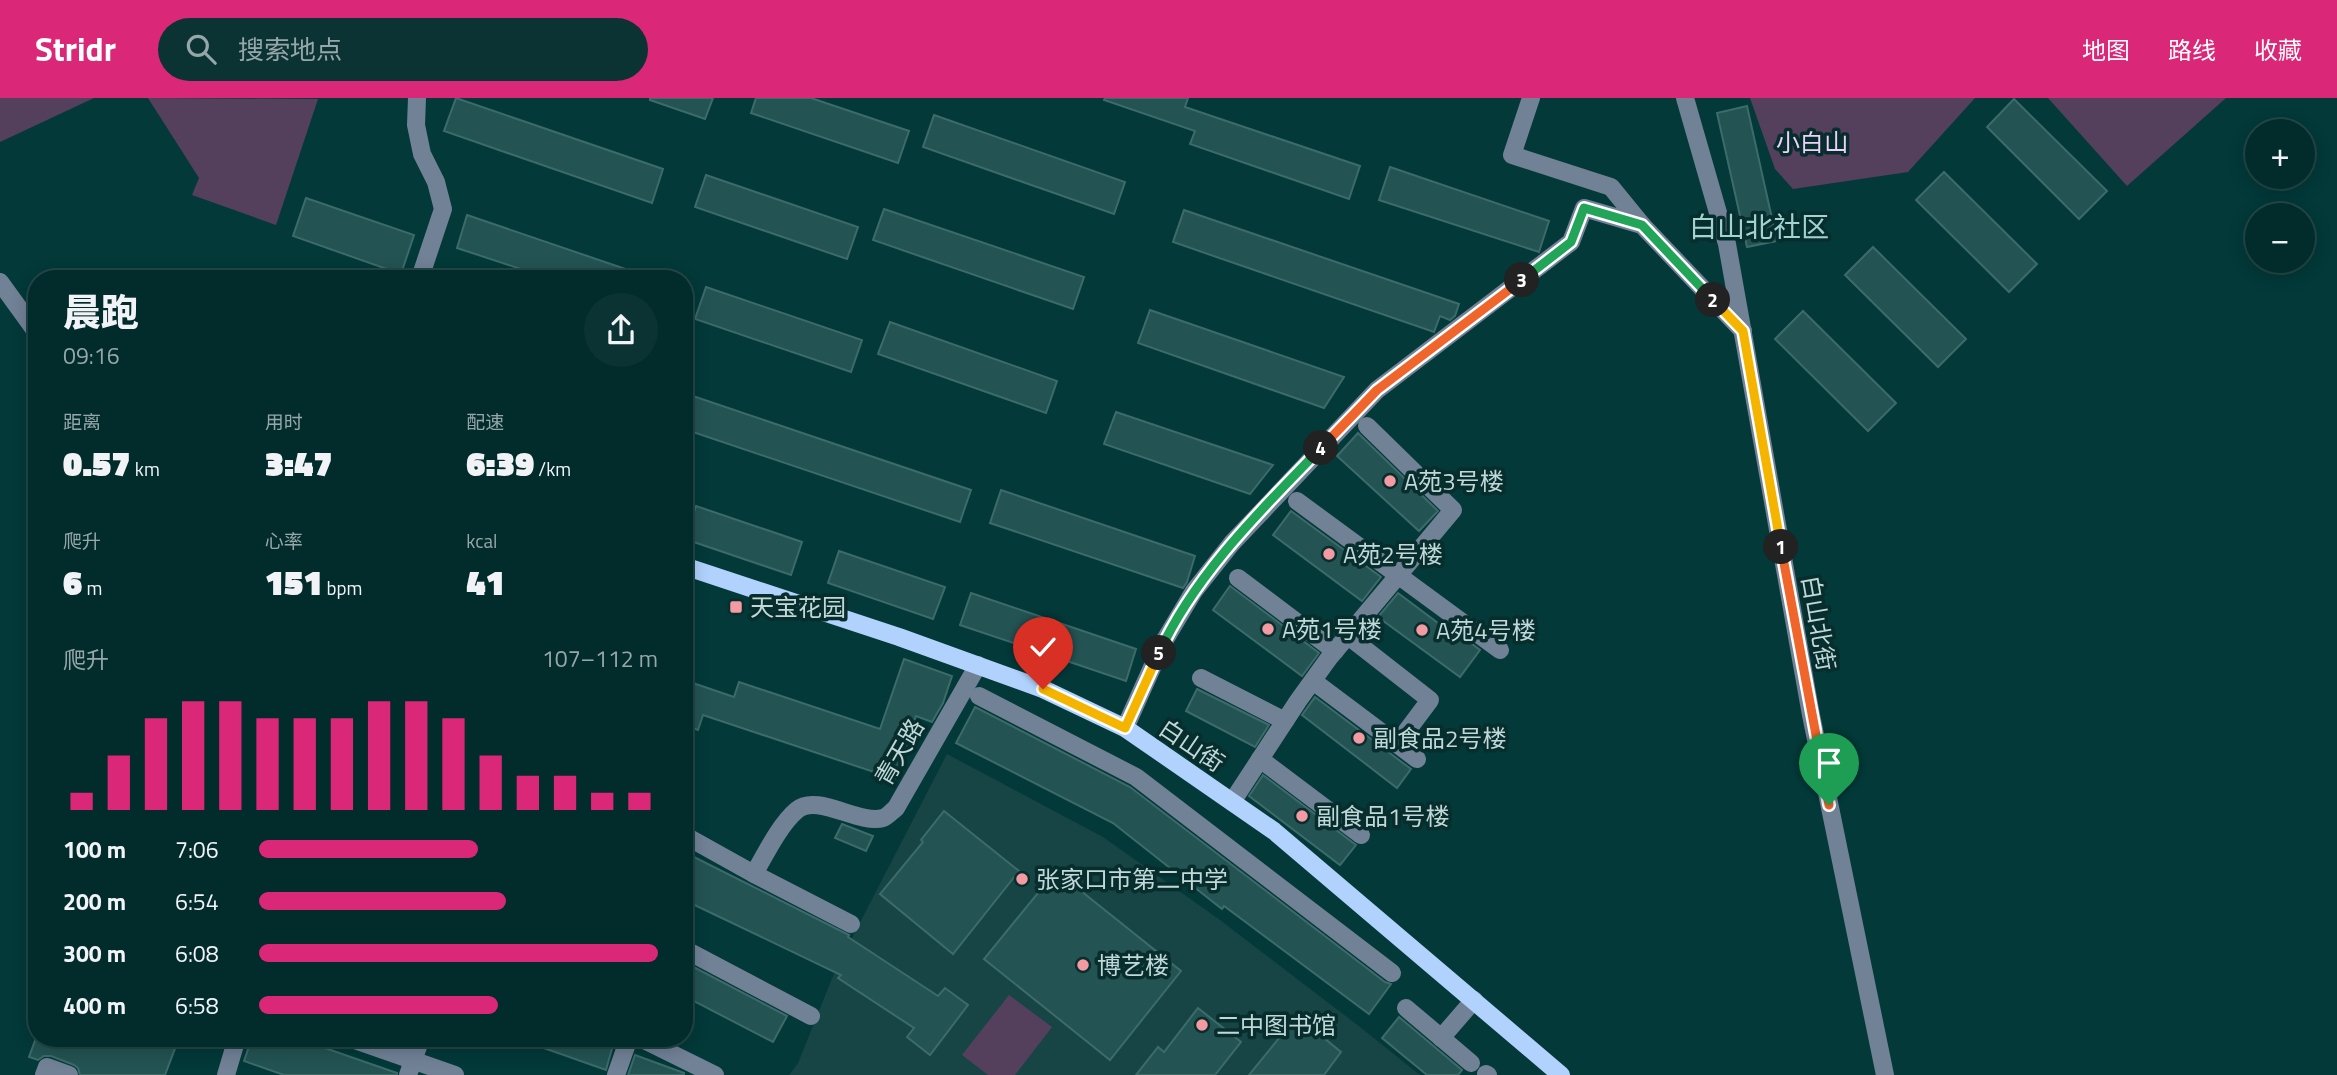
<!DOCTYPE html>
<html lang="zh">
<head>
<meta charset="utf-8">
<style>
	body { margin:0; font-family:"Titillium Web","Noto Sans SC",sans-serif; background:#0c3333; color:#f1f3f6; height:100vh; display:flex; flex-direction:column; font-size:26px; white-space:nowrap }
	* { box-sizing:border-box; margin:0 }
	p { font-size:23px; color:#96a7a9 }
	.icon { flex:none; width:38px; height:38px; fill:none; stroke:currentColor; stroke-width:2; stroke-linecap:round; stroke-linejoin:round }
	.map { position:relative; flex:1; overflow:hidden }
	.panel { position:absolute; left:28px; top:172px; width:665px; height:777px; display:flex; flex-direction:column; background:#022b2b; border-radius:28px; box-shadow:0 4px 18px #0003,0 0 0 2px #234747 }
	.panel>* { flex:none }
	.controls { position:absolute; left:2245px; top:21px; display:grid; gap:14px }
	.controls a { display:grid; place-items:center; width:70px; height:70px; border-radius:50%; background:#022b2b; box-shadow:0 4px 18px #0003,0 0 0 2px #234747; font-size:35px }
	.pin { position:absolute; display:grid; place-items:center; width:60px; height:60px; color:#fff; margin:-72px -30px; border-radius:50% 50% 50% 0; rotate:-45deg; box-shadow:0 0 7px #0007 }
	.pin .icon { rotate:45deg }
	.km { position:absolute; width:35px; height:35px; margin:-18px; border-radius:50%; background:#222; color:#fff; font-size:19px; line-height:35px; text-align:center }
	.round { display:grid; place-items:center; flex:none; width:74px; height:74px; border-radius:37px; background:#0c3333 }
	.overview { display:flex; align-items:center; justify-content:space-between; height:119px; padding:0 35px }
	h1 { font-size:38px; font-weight:800; line-height:52px }
	.stats { display:grid; grid-template-columns:repeat(3,1fr); gap:10px; height:119px; padding:7px 35px }
	.stats div { display:grid; align-content:center }
	.stats b { font-size:35px; font-weight:800 }
	.stats small { font-size:19px; font-weight:400 }
	.stats p { font-size:19px }
	.chart { height:196px; padding:14px 35px }
	.chart p { display:flex; justify-content:space-between }
	.chart svg { width:100%; height:126px; margin-top:7px; stroke:#db2777; stroke-width:6 }
	ul { padding:0 35px; list-style:none; font-size:23px }
	li { display:grid; grid-template-columns:112px 84px 1fr; align-items:center; height:52px }
	li i { height:18px; border-radius:9px; background:#db2777 }
	header { display:flex; align-items:center; gap:42px; box-sizing:border-box; height:98px; padding:0 35px; background:#db2777; color:#fff }
	header strong { font-size:33px }
	nav { display:flex; gap:38px; margin-inline-start:auto; font-size:24px }
	.search { width:490px; height:63px; background:#0c3333; display:flex; align-items:center; gap:18px; box-sizing:border-box; padding:0 24px; border-radius:38px; color:#96a7a9; font-size:26px }
	.map>svg:first-child { display:block }
</style>
</head>
<body>
<header>
<strong>Stridr</strong>
<div class="search"><svg class="icon" aria-label="search" viewBox="0 0 24 24"><circle cx="10" cy="10" r="6"/><path d="M15 15l6 6"/></svg>搜索地点</div>
<nav><a>地图</a><a>路线</a><a>收藏</a></nav>
</header>
<div class="map">
<svg width="2337" height="977" viewBox="0 0 2337 977">
	<rect width="100%" height="100%" fill="#033939"/>
	<path fill="#174545" d="M947,656L1103,739L1220,822L1360,929L1420,977H789L798,965L835,873Z"/>
	<g fill="#54405d">
		<path d="M0,0H94L0,44Z"/>
		<path d="M148,0L318,1L276,127L192,97L199,80Z"/>
		<path d="M1750,0H1975L1908,74L1793,91L1775,71Z"/>
		<path d="M2048,0H2226L2127,88Z"/>
		<path d="M1009,897L1052,929L1015,977H988L962,957Z"/>
	</g>
	<g fill="#235353" stroke="#3c6b6a" stroke-width="2">
		<path d="M456,0L663,71L652,105L444,33Z"/>
		<path d="M650,0H713L705,21L650,2Z"/>
		<path d="M756,0H811L909,33L898,65L751,15Z"/>
		<path d="M1105,0H1188L1185,9L1360,68L1349,101L1190,46L1195,33L1104,2Z"/>
		<path d="M2014,1L2107,93L2079,121L1987,29Z"/>
		<path d="M1747,8L1777,143L1747,149L1717,15Z"/>
		<path d="M934,17L1125,84L1114,116L923,49Z"/>
		<path d="M1390,69L1549,123L1539,154L1379,102Z"/>
		<path d="M1944,74L2037,166L2009,194L1916,102Z"/>
		<path d="M706,77L858,129L847,161L695,109Z"/>
		<path d="M306,100L414,137L401,176L293,138Z"/>
		<path d="M884,111L1084,179L1073,211L873,142Z"/>
		<path d="M1184,112L1459,206L1455,218L1450,222L1440,218L1434,234L1173,144Z"/>
		<path d="M467,117L646,178V180H548L457,150Z"/>
		<path d="M1873,149L1966,241L1938,269L1845,177Z"/>
		<path d="M706,189L862,242L851,274L695,221Z"/>
		<path d="M1150,212L1344,279L1324,310L1138,245Z"/>
		<path d="M1803,213L1896,305L1868,333L1775,241Z"/>
		<path d="M890,224L1057,283L1046,315L878,256Z"/>
		<path d="M684,295L971,392L960,424L684,331Z"/>
		<path d="M1116,314L1273,367L1250,396L1104,346Z"/>
		<path d="M1358,335L1438,413L1419,433L1337,358Z"/>
		<path d="M1001,392L1195,458L1187,484L1183,490L990,425Z"/>
		<path d="M696,408L802,444L791,477L685,441Z"/>
		<path d="M1291,413L1381,479L1362,503L1273,437Z"/>
		<path d="M839,453L945,489L933,521L828,485Z"/>
		<path d="M1230,488L1319,555L1302,578L1213,512Z"/>
		<path d="M971,495L1136,551L1126,583L960,527Z"/>
		<path d="M1398,495L1454,537L1456,534L1480,552L1460,579L1378,519Z"/>
		<path d="M904,561L952,578L943,605L932,624L916,618L895,681L703,617L698,632L684,627V582L734,599L739,584L880,631Z"/>
		<path d="M1197,591L1269,627L1255,649L1186,613Z"/>
		<path d="M1315,599L1411,671L1397,690L1302,617Z"/>
		<path d="M975,609L1130,689L1385,884L1391,886L1369,916L1224,808L1222,811L1113,725L956,645Z"/>
		<path d="M1263,677L1356,747L1340,767L1249,698Z"/>
		<path d="M944,713L1019,773L953,856L880,796L923,744L921,742Z"/>
		<path d="M842,726L873,738L866,753L835,740Z"/>
		<path d="M684,754L849,837L848,839L938,898L945,890L968,907L930,957L907,939L914,930L838,880L841,877L684,802Z"/>
		<path d="M1056,773L1181,873L1110,962L984,861Z"/>
		<path d="M684,864L787,918L773,944L684,898Z"/>
		<path d="M1198,910L1241,944L1215,977H1136L1158,949L1164,954Z"/>
		<path d="M1297,918L1341,954L1324,977H1249Z"/>
		<path d="M1399,919L1462,972L1458,977H1427L1382,940Z"/>
		<path d="M36,940H89L109,947L111,940H179L165,977H80L78,970L74,967L51,958H44L38,962L29,959Z"/>
		<path d="M252,940H296L397,975V977H284L244,963Z"/>
		<path d="M521,940H615L606,972L521,942Z"/>
		<path d="M635,957L684,975V977H628Z"/>
	</g>
	<g fill="none" stroke-linecap="round" stroke-linejoin="round">
		<g stroke="#718196" stroke-width="18">
			<path d="M417,0L416,27L422,56L436,84L443,111L420,180"/>
			<path d="M1531,0L1512,57L1611,89L1642,127"/>
			<path d="M1685,0L1727,146L1811,617L1885,977"/>
			<path d="M0,184L37,235"/>
			<path d="M1297,403L1500,552"/>
			<path d="M1238,480L1335,553"/>
			<path d="M1348,538L1430,602L1397,646"/>
			<path d="M1201,580L1285,623"/>
			<path d="M1313,583L1417,661"/>
			<path d="M979,598L1136,679L1392,875"/>
			<path d="M1125,630L1163,545L1194,493L1232,445L1377,292L1571,144L1584,110L1642,127L1743,233"/>
			<path d="M1260,661L1361,737"/>
			<path d="M1232,704L1298,603L1329,560L1453,412L1367,328"/>
			<path d="M684,737L754,776C765,757 780,726 797,712C817,695 859,727 883,720C887,719 892,713 896,710L978,567"/>
			<path d="M754,776L851,826"/>
			<path d="M684,851L811,918"/>
			<path d="M1406,910L1471,965"/>
			<path d="M349,940L455,977"/>
			<path d="M640,940L715,977"/>
			<path d="M1441,940L1474,902"/>
			<path d="M1486,976L1488,977"/>
			<path d="M44,977L47,969L69,977"/>
			<path d="M226,977L237,940"/>
			<path d="M408,977L421,940"/>
			<path d="M616,977L629,940"/>
		</g>
		<path stroke="#b0d2fc" stroke-width="18" d="M684,468L899,539L1043,591L1125,630L1274,733L1561,977"/>
	</g>
	<g fill="none" stroke-linecap="round" stroke-linejoin="round">
		<defs>
			<path id="split-1" d="M1781,449L1829,707"/>
			<path id="split-2" d="M1713,202L1743,233L1781,449"/>
			<path id="split-3" d="M1522,182L1571,144L1584,110L1642,127L1713,202"/>
			<path id="split-4" d="M1321,350L1377,292L1522,182"/>
			<path id="split-5" d="M1159,555C1195,476 1261,412 1321,350"/>
			<path id="split-6" d="M1043,591L1125,630L1159,555"/>
		</defs>
		<use href="#split-1" stroke="#fff" stroke-width="14"/>
		<use href="#split-2" stroke="#fff" stroke-width="14"/>
		<use href="#split-3" stroke="#fff" stroke-width="14"/>
		<use href="#split-4" stroke="#fff" stroke-width="14"/>
		<use href="#split-5" stroke="#fff" stroke-width="14"/>
		<use href="#split-6" stroke="#fff" stroke-width="14"/>
		<use href="#split-1" stroke="#f0652b" stroke-width="9"/>
		<use href="#split-2" stroke="#f5b400" stroke-width="9"/>
		<use href="#split-3" stroke="#22a559" stroke-width="9"/>
		<use href="#split-4" stroke="#f0652b" stroke-width="9"/>
		<use href="#split-5" stroke="#22a559" stroke-width="9"/>
		<use href="#split-6" stroke="#f5b400" stroke-width="9"/>
	</g>
	<g fill="#f49aa2" stroke="#072d2d" stroke-width="2.5">
		<circle cx="1390" cy="383" r="7"/>
		<circle cx="1329" cy="456" r="7"/>
		<rect x="729" y="502" width="14" height="14" rx="3.5"/>
		<circle cx="1268" cy="531" r="7"/>
		<circle cx="1422" cy="532" r="7"/>
		<circle cx="1359" cy="640" r="7"/>
		<circle cx="1302" cy="718" r="7"/>
		<circle cx="1022" cy="781" r="7"/>
		<circle cx="1083" cy="867" r="7"/>
		<circle cx="1202" cy="927" r="7"/>
	</g>
	<g text-anchor="middle" dominant-baseline="central" stroke-width="7" stroke-linejoin="round" paint-order="stroke">
		<g font-size="24" fill="#eed0fc" stroke="#072d2d">
			<text x="1812" y="44">小白山</text>
		</g>
		<g font-size="24" fill="#c0d8d8" stroke="#072d2d" text-anchor="start">
			<text x="1404" y="383">A苑3号楼</text>
			<text x="1343" y="456">A苑2号楼</text>
			<text x="750" y="509">天宝花园</text>
			<text x="1282" y="531">A苑1号楼</text>
			<text x="1436" y="532">A苑4号楼</text>
			<text x="1373" y="640">副食品2号楼</text>
			<text x="1316" y="718">副食品1号楼</text>
			<text x="1036" y="781">张家口市第二中学</text>
			<text x="1097" y="867">博艺楼</text>
			<text x="1216" y="927">二中图书馆</text>
		</g>
		<g font-size="24" fill="#c0d8d8" stroke="#072d2d">
			<text transform="translate(1819 525) rotate(80)">白山北街</text>
			<text transform="translate(1192 647) rotate(34)">白山街</text>
			<text transform="translate(899 654) rotate(-60)">青天路</text>
		</g>
		<g font-size="28" fill="#a1d3d2" stroke="#072d2d">
			<text x="1759" y="128">白山北社区</text>
		</g>
	</g>
</svg>
<div class="controls">
<a>+</a>
<a>−</a>
</div>
<div class="pin" style="left:1829px;top:707px;background:#1e9e55"><svg class="icon" aria-label="arrive" viewBox="0 0 24 24"><path d="M6 21V4h12l-3 4 3 4H6"/></svg></div>
<div class="pin" style="left:1043px;top:591px;background:#d93025"><svg class="icon" aria-label="check" viewBox="0 0 24 24"><path d="M5 12l5 5 9-10"/></svg></div>
<b class="km" style="left:1781px;top:449px">1</b>
<b class="km" style="left:1713px;top:202px">2</b>
<b class="km" style="left:1522px;top:182px">3</b>
<b class="km" style="left:1321px;top:350px">4</b>
<b class="km" style="left:1159px;top:555px">5</b>
<section class="panel">
<div class="overview"><div><h1>晨跑</h1><p>09:16</p></div><a class="round"><svg class="icon" aria-label="share" viewBox="0 0 24 24"><path d="M12 15V3M7 8l5-5 5 5M5 13v7h14v-7"/></svg></a></div>
<div class="stats">
<div><p>距离</p><b>0.57<small> km</small></b></div>
<div><p>用时</p><b>3:47</b></div>
<div><p>配速</p><b>6:39<small> /km</small></b></div>
</div>
<div class="stats">
<div><p>爬升</p><b>6<small> m</small></b></div>
<div><p>心率</p><b>151<small> bpm</small></b></div>
<div><p>kcal</p><b>41</b></div>
</div>
<div class="chart"><p><span>爬升</span>107–112 m</p>
<svg viewBox="0 0 160 44" preserveAspectRatio="none"><path d="M5 44V38M15 44V25M25 44V12M35 44V6M45 44V6M55 44V12M65 44V12M75 44V12M85 44V6M95 44V6M105 44V12M115 44V25M125 44V32M135 44V32M145 44V38M155 44V38"/></svg>
</div>
<ul>
<li><b>100 m</b>7:06<i style="width:55%"></i></li>
<li><b>200 m</b>6:54<i style="width:62%"></i></li>
<li><b>300 m</b>6:08<i style="width:100%"></i></li>
<li><b>400 m</b>6:58<i style="width:60%"></i></li>
</ul>
</section>
</div>
</body>
</html>
